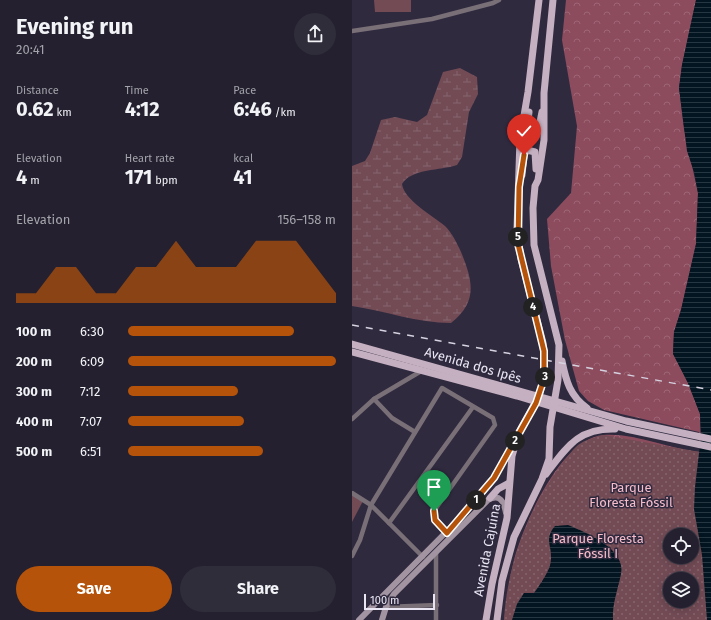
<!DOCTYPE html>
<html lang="en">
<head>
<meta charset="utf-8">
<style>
	body { margin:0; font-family:"Fira Sans",sans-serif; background:#302d3b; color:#f1f3f6; height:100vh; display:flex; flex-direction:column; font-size:15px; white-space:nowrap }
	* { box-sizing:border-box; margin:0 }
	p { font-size:13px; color:#a3a3aa }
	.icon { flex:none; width:22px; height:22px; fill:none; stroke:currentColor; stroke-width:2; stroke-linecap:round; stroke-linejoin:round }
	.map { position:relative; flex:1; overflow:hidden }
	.panel { display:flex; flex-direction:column; background:#24202f; width:352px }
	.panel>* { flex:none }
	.tools { position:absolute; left:311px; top:528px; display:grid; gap:8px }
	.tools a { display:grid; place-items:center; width:36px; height:36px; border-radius:50%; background:#24202f; box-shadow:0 2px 10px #0003,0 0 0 1px #413e4b; font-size:20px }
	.scale { position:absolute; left:12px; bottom:10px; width:71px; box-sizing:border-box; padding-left:4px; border:2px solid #e9e5f3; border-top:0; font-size:11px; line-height:14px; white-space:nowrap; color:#e9e5f3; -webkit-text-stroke:3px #302a3f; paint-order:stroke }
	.pin { position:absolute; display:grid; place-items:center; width:34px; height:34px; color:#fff; margin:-41px -17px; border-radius:50% 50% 50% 0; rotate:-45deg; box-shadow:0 0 4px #0007 }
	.pin .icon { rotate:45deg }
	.km { position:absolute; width:20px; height:20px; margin:-10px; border-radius:50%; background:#222; color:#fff; font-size:11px; line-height:20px; text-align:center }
	.round { display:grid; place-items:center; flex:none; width:42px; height:42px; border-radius:21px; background:#302d3b }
	.head { display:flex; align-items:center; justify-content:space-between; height:68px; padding:0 16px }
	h1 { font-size:22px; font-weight:700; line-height:30px }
	.metrics { display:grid; grid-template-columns:repeat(3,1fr); gap:6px; height:68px; padding:4px 16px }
	.metrics div { display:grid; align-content:center }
	.metrics b { font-size:20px; font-weight:700 }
	.metrics small { font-size:11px; font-weight:400 }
	.metrics p { font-size:11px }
	.chart { height:112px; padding:8px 16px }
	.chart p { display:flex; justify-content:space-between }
	.chart svg { width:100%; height:72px; margin-top:4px; fill:#b45309; opacity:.7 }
	.primary-button { display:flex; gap:8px; margin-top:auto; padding:8px 16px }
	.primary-button a { flex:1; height:46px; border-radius:24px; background:#b45309; color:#fff; font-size:16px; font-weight:700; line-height:46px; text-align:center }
	.primary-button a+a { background:#302d3b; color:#f1f3f6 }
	ul { padding:0 16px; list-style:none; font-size:13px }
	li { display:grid; grid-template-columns:64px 48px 1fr; align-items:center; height:30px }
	li i { height:10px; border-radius:5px; background:#b45309 }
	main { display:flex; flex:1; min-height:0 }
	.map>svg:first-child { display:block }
</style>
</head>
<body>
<main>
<section class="panel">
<div class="head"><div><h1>Evening run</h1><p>20:41</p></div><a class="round"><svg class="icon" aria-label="share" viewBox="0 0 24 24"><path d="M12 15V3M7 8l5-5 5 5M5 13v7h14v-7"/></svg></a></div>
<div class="metrics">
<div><p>Distance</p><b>0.62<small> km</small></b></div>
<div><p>Time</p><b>4:12</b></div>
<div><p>Pace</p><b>6:46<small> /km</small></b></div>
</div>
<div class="metrics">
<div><p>Elevation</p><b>4<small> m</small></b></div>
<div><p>Heart rate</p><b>171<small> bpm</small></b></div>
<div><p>kcal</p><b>41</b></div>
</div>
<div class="chart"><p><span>Elevation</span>156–158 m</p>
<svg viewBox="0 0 160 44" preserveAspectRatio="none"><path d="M0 44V38L10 38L20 22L30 22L40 38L50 38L60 22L70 22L80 6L90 22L100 22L110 22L120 6L130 6L140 6L150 22L160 38V44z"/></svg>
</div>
<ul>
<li><b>100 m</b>6:30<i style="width:80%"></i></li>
<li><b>200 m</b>6:09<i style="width:100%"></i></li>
<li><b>300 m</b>7:12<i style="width:53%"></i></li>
<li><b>400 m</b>7:07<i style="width:56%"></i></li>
<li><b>500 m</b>6:51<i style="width:65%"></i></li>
</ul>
<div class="primary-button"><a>Save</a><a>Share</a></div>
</section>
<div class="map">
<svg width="359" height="620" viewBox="0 0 359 620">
	<defs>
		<pattern id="forest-crowns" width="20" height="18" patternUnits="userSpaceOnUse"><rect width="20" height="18" fill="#8c4c5e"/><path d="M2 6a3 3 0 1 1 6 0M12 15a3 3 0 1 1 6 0" fill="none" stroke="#9c6676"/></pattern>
		<pattern id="wetland-marsh" width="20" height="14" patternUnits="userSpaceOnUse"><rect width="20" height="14" fill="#724b55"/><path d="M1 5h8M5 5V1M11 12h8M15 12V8" fill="none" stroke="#86656e"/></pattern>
		<pattern id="park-dots" width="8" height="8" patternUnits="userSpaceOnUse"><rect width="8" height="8" fill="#724b55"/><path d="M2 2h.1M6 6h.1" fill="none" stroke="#86656e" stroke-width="1.8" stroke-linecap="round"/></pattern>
		<pattern id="water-rules" width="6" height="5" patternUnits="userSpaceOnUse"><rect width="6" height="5" fill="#021520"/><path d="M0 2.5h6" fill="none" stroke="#273741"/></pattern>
	</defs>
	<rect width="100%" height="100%" fill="#302a3f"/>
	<path fill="url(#forest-crowns)" fill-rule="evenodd" d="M214,0H344L330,65L327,88L332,129L346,193L344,244L329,310L322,332L321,353L336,383L348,414L354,600L152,620C155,600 157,580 162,560C172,523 209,438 252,435C284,433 316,449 348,452L347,432L252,410L236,401L227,391L213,340L199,266L195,219L219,193L225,126L210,40ZM318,535H340V557H318ZM318,579H340V601H318Z"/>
	<path fill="url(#wetland-marsh)" d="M108,68L125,77L126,94L117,112L110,157L105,165C88,171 60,168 50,184C52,200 81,216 93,226C100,233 105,243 109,252C121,281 126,302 99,323C65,323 34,311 0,306V166L13,161L18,153L29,120L43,117L65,122L75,115L91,72Z"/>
	<path fill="url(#park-dots)" fill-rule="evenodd" d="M252,435L348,452L356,620H152C155,566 176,510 208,466C214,459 219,451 226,445C233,440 243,437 252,435ZM318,535H340V557H318ZM318,579H340V601H318Z"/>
	<g fill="#724b55">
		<path d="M22,0H59V12H23Z"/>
		<path d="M0,495L11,501L0,522Z"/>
	</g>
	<g fill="url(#water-rules)">
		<path d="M344,0H359V620H355L350,555L342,509L343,487L349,436L348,414L336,383L321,354L322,332L329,310L344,244L346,193L342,172L335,151L327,88L330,65Z"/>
		<path d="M216,525C235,533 274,549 269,574C266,590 260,603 261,620H160L165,604L172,593H182C188,584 199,570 199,559C200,545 192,539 203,526Z"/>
	</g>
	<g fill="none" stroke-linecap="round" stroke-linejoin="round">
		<g stroke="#796f77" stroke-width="4.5">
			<path d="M0,31L80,19L141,3L147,0"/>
			<path d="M22,399L40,418L63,432"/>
			<path d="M0,419L22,399L71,370"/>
			<path d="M0,493L19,505L71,557"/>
			<path d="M37,523L121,407"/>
			<path d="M84,552V620"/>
			<path d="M0,556L8,540L19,505L90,388L141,418L143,425L82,511L83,520L95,533"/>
			<path d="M34,607L85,605"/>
		</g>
		<g stroke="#a394a1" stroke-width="6">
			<path d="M7,620L112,514L142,478L163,441"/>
			<path d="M30,620L34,607L42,594L136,500C148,493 152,502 154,513"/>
		</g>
		<g stroke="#c4b0c1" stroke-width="7">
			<path d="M177,112L175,131L182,135L186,132L190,112"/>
			<path d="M170,175L172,155L175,150L183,152L184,169"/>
			<path d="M0,344L274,421L359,439"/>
			<path d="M0,352L165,396L274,429L359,447"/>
			<path d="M210,361C214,381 218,396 235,408"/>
			<path d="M194,474C215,447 226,428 263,429"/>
			<path d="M138,498L146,489L157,483"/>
			<path d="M134,620L140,584L155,518L160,456L167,432L187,396L193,373L191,343L169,259L165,229L168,139L176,92L187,0"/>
			<path d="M145,620L150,581L162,537L190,479L197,459L198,427L206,380L207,345L182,245L181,208L183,186L186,180L192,140V93L201,0"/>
		</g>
		<path stroke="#d6d2e0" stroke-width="1.5" stroke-dasharray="7 7" stroke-linecap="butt" d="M0,325L359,390"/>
	</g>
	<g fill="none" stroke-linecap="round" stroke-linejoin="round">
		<defs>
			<path id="route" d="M82,511L83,520L95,533L142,478L184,403L192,379V351L166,244L167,187L172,155"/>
		</defs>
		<use href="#route" stroke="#fff" stroke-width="8"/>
		<use href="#route" stroke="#b45309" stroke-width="5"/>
	</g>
	<g text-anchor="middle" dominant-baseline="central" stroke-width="3" stroke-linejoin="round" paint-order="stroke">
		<g font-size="13" fill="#e9e5f3" stroke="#302a3f">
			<text transform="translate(121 365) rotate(16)">Avenida dos Ipês</text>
			<text transform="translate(135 550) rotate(-79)">Avenida Cajuína</text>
		</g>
		<g font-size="13" fill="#f7bcca" stroke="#302a3f">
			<text x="279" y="487">Parque<tspan x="279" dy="15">Floresta Fóssil</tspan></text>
			<text x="246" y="538">Parque Floresta<tspan x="246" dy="15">Fóssil I</tspan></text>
		</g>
	</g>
</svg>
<div class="tools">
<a><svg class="icon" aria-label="locate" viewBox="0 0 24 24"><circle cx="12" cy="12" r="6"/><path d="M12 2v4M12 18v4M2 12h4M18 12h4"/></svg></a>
<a><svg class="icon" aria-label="layers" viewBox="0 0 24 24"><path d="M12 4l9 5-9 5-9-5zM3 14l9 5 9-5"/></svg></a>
</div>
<div class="scale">100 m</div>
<div class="pin" style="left:82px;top:511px;background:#1e9e55"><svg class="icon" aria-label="arrive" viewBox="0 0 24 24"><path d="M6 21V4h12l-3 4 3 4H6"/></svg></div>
<div class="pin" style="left:172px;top:155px;background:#d93025"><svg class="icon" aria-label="check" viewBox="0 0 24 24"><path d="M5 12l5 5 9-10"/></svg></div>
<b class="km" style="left:124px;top:500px">1</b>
<b class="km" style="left:163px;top:441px">2</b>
<b class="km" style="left:193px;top:377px">3</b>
<b class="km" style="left:181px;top:307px">4</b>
<b class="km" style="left:166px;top:237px">5</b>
</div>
</main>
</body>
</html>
